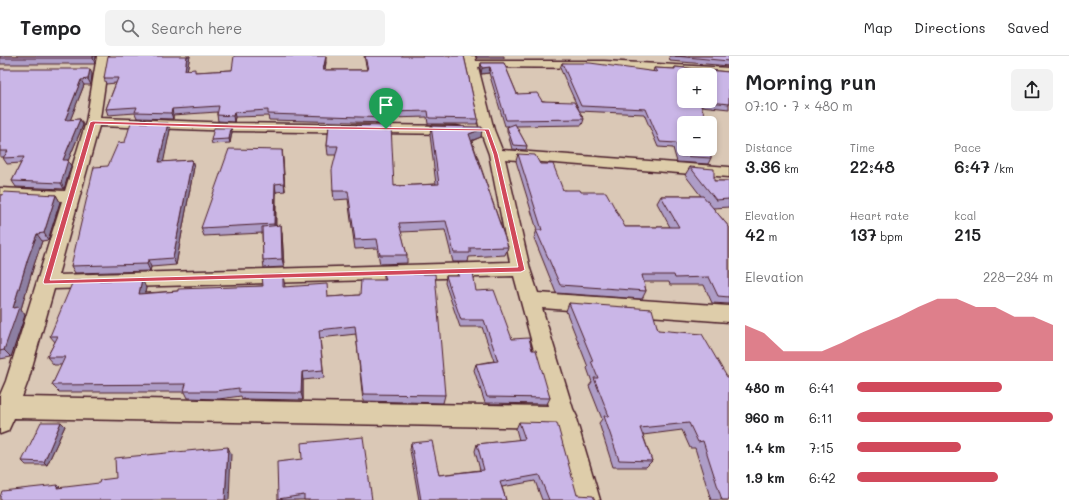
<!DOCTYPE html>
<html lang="en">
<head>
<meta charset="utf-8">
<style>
	body { margin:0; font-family:Mali,sans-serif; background:#f2f2f2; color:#202124; height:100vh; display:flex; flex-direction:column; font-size:15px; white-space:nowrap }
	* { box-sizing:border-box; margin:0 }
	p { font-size:13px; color:#757577 }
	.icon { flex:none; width:22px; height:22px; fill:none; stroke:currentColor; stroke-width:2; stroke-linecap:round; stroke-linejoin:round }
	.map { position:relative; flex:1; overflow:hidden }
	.drawer { display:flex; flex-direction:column; background:#fff; width:340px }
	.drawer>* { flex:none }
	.fabs { position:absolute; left:677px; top:12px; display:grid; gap:8px }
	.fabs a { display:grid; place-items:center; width:40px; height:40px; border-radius:6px; background:#fff; box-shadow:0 2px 6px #0003; font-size:20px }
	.pin { position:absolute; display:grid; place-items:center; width:34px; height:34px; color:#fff; margin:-41px -17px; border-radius:50% 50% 50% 0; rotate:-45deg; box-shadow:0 0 4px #0007 }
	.pin .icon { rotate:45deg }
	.round { display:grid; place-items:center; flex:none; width:42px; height:42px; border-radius:6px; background:#f2f2f2 }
	.headline { display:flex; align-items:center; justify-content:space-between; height:68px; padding:0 16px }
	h1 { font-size:22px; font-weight:600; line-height:30px }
	.stats { display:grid; grid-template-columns:repeat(3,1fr); gap:6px; height:68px; padding:4px 16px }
	.stats div { display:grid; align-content:center }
	.stats b { font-size:17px; font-weight:600 }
	.stats small { font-size:11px; font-weight:400 }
	.stats p { font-size:11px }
	.chart { height:112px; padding:8px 16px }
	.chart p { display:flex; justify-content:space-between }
	.chart svg { width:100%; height:72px; margin-top:4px; fill:#d1495b; opacity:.7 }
	ul { padding:0 16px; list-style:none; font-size:13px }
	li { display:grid; grid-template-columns:64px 48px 1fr; align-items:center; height:30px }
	li i { height:10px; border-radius:5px; background:#d1495b }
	header { display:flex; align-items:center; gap:24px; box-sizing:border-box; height:56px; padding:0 20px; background:#fff; border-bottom:1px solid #e0e0e0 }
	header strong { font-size:19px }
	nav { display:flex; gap:22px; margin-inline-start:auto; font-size:14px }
	.search { width:280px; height:36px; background:#f2f2f2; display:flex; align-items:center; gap:10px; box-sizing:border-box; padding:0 14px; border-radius:6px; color:#757577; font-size:15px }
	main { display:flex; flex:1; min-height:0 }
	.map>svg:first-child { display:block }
</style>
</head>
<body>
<header>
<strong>Tempo</strong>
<div class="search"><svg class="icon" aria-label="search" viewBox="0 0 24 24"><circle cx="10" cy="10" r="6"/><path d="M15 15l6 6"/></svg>Search here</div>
<nav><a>Map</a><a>Directions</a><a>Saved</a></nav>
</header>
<main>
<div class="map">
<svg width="729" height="444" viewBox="0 0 729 444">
	<rect width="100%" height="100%" fill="#dac8b6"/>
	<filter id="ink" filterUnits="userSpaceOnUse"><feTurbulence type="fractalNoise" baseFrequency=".025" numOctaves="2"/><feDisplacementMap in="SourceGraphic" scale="8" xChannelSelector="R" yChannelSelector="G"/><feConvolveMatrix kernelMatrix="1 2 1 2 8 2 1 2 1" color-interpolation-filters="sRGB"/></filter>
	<g filter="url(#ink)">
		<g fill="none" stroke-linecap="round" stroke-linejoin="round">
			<defs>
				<path id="street" d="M97,0H109L100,62L234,67L456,70L461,71L463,74L461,77L456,78L234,75L99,70L58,219L510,206L489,98L480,74L463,0H475L476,5H604L729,12V20L604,12L478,11L494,74L502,94L729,111V121L505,103L530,213L538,237L729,250V266L542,252L573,353L577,361L576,363L600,444H574L554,372L14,362L8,375L0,378V339L6,325L62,145L0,142V132L65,135L86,66ZM514,220L549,350L22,341L28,325L54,233Z"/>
			</defs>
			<use href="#street" stroke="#4a1f2b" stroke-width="3"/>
			<use href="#street" fill="#decdaa" fill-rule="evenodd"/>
		</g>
		<g fill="#ae9dc7" stroke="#4a1f2b">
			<path d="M0,0H96L95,8H0Z"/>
			<path d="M190,0L187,14L196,16L232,14L326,6L325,14H367L364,0H464L478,63L477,68H428L427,61L390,62V67L269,64L268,60L235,61L234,66L218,65L217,59V56L173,59V63L137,62L135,57L108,59L106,53L116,27L106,28L104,22Z"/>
			<path d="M476,0H504V2H477Z"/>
			<path d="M669,0H729V10L670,5Z"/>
			<path d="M481,7H504L517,38L579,54L560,12L562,7L653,16L654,12L674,13L675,11L729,16V53L701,50L711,102L708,108L677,106L673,92L658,91L644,58L579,55L584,63L582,69L516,70L527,90L526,94L512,93L507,75V71L509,70H505L489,17L481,18L480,12Z"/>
			<path d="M0,13L92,18L91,29H84L70,64L80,63L83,69L68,105L71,110L64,133L16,131L12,125L21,107L7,108L3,102L4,101H0Z"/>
			<path d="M329,69L394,130L436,128L430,79L431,70L482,73L481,81L472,85L508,191L505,199L469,201L468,206H453L445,174L401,176L407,199V207L380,208L377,192L355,193L348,143L334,144L333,135L336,99H328L327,90Z"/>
			<path d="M231,72L232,76L230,87L212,88L211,84Z"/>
			<path d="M170,74L163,106L192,104L194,111L176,209L151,211L150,215L75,217L71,210L125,86Z"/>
			<path d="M282,94L285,135L276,136V170L282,177L284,211L264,212L263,204L262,177L204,180L201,172Z"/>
			<path d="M518,98L540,108L563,134L581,136L625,171H670L657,147L661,140H701L685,119L690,111L714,125H729V151L713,152L729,171V248L712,247L704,229H670L669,226H644L646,235L642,243L556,237L534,182L537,174L516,105Z"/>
			<path d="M0,139H56L60,146L48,184L42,185L34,209L21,253L25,259L11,301L0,303Z"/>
			<path d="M458,216L476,235L512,283L532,294L550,342L547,348L485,347L474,314L476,308L494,305L482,271H460L445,227L446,220H457Z"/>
			<path d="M384,217L445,339L443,347L363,345L356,278L320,282L324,322L303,324V344L242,343L241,340L219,343L188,342L185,336H59L52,329L62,309H54L47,301L55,286L50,280L146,232L145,237L263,230L283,219L285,231L328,241L360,239L384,224Z"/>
			<path d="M569,247L658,274L729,444H711L695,392H690L682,374L643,379L652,405L646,411H613L599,367L602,363L589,330L592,326L587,312L588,311L566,255Z"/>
			<path d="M61,366L65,370L47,409H26L22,405Z"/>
			<path d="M519,366L577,439L595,444H542L535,425L502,431L506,444H419L410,394L411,387L439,419L480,414L475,395L477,388L519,384L516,373Z"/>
			<path d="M302,403L372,444H278V443Z"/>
		</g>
		<g fill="#8d7fa2" stroke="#4a1f2b">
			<path d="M93,0H96L95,8L93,2Z"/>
			<path d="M187,0H190L186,20L185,14Z"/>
			<path d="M326,1V6L324,20L323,14Z"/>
			<path d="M490,11L489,17L481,18L482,12Z"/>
			<path d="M90,13L92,18L91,29L88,23Z"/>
			<path d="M81,24L84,29L68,70L65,64Z"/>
			<path d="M172,53L173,59V63L171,57Z"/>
			<path d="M234,56L235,61L234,66L233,60Z"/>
			<path d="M80,63L83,69L68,105L71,110L64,133L61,127L63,104Z"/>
			<path d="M168,67L170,74L162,113L159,106Z"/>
			<path d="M231,72L232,76L230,87L229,83Z"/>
			<path d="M482,73L481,81L468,86L469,78Z"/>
			<path d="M282,94L283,102L285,135L284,127Z"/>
			<path d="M192,104L194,111L176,209L173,202Z"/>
			<path d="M275,128L276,136L275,176L274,168Z"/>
			<path d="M56,139L60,146L48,184L44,177Z"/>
			<path d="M281,169L282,177L284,211L282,203Z"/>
			<path d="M37,178L42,185L34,209L21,253L25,259L11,301L4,294L13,252L28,202Z"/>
			<path d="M148,204L151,211L150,215L147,208Z"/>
			<path d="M142,223L146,232L143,246L139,238Z"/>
			<path d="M302,316L303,324V344L301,337Z"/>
			<path d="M61,366L65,370L47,409L44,406Z"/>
			<path d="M228,391L231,398L229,444H225Z"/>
			<path d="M58,429L64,435L57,432Z"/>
		</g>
		<g fill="#cab6e7" stroke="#4a1f2b">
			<rect x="0" y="0" width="93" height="2"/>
			<path d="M108,0H187L185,14L195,13V16L232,14L234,0H326L323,14H368L365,0H464L478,63L429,62L428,55L390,56V62L268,58V54L234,56L233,60L217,59L219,50L172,53L171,57L135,56L137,51L106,53L118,22H104Z"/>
			<path d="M675,0H729V5Z"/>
			<path d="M481,7H504L517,38L537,37L542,45L574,46L584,63L506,64L490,11L482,12Z"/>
			<path d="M562,7H590L657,16L654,12L675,13V11L729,16V48L701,45H710V19H684V45H699L708,67H684V93H710V82L711,102L680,100L676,87L660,86L646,53L581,50Z"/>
			<path d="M0,13H90L88,23L81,24L65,64L80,63L63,104H68L61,127L12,125L24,101L3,102L8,95H0Z"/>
			<path d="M131,66L168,67L159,106L192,104L173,202L148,204L147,208L71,210L94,111L108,110L118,87L125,86Z"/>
			<path d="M515,68L527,90L513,89L507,71Z"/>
			<path d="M329,69L391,70L394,130L439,128L431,70L482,71V73L469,78L508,191L470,192V197H454L446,165L399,167L407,199H380L377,183L355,184L348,135H333L332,114L338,90H327Z"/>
			<path d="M214,72H231L229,83L211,84Z"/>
			<path d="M229,93L282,94L284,127L275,128L274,168L201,172Z"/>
			<path d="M518,98L535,99L540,108H553L563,134H580L581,136H606L625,171H679L661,140H703L729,171V241L718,240L709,221L675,222L674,219H642L646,235L560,229L536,174H542Z"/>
			<path d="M690,111L714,113V125H729V143L716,144Z"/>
			<path d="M4,136L56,139L44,177L37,178L28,202L13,252L19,251L4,294L0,295V139H3Z"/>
			<path d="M281,169L282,203L263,204L262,171Z"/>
			<path d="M412,216L413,218H435L445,339L363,338L355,270L319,274L323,314L302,316L301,337L239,336V332L215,335H184L186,328L52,329L65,301H47L58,280H50L73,225L142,223L139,238L178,235V233L263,230L262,220L283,219V231L327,228L328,241L360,239L361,224H386L384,217Z"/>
			<path d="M458,216H473L476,235L494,234L512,283L529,282L532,294H536L550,342L487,341L476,308L498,305L484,264H461L446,220H459Z"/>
			<path d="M569,247L652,253L658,274L702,278L727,321H729V444H722L703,385L698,386L689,367L640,372L652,405L619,404L604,360H609L594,322H598L591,305H593Z"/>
			<path d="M41,366H61L44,406L22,405Z"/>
			<path d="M519,366L557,367L577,439L593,440L595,444H549L539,419L500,426L506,444H421L411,387L432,385L439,419L484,414L477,388L525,383Z"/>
			<path d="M363,381L372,444H304V439L278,443L277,406L302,403L301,387Z"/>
			<path d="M228,391L225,444H0V441L2,435L58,429L57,432L99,427L100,424L116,422L115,402Z"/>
		</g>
	</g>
	<path fill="#d1495b" stroke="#fff" fill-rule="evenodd" d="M93,65L234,69L489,73L498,98L525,214L521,216L44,228L43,226L90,66ZM95,68L234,72L485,75L493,98L518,211L50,224Z"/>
</svg>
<div class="fabs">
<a>+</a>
<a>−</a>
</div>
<div class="pin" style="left:386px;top:73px;background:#1e9e55"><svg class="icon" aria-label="arrive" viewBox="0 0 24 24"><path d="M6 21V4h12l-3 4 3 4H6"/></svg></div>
</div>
<section class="drawer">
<div class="headline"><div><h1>Morning run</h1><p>07:10 · 7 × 480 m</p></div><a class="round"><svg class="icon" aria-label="share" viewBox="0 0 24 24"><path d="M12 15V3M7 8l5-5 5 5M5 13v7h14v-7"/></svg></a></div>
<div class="stats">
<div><p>Distance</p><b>3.36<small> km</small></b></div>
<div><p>Time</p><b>22:48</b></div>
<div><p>Pace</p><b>6:47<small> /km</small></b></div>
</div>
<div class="stats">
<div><p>Elevation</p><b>42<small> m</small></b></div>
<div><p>Heart rate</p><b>137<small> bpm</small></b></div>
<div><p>kcal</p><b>215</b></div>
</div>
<div class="chart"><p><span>Elevation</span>228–234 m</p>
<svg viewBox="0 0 160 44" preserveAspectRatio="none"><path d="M0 44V22L10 27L20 38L30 38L40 38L50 33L60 27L70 22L80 17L90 11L100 6L110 6L120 11L130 11L140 17L150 17L160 22V44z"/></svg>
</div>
<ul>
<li><b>480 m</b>6:41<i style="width:74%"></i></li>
<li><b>960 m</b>6:11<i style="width:100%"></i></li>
<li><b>1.4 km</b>7:15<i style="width:53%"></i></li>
<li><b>1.9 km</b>6:42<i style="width:72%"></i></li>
</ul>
</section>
</main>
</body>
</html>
